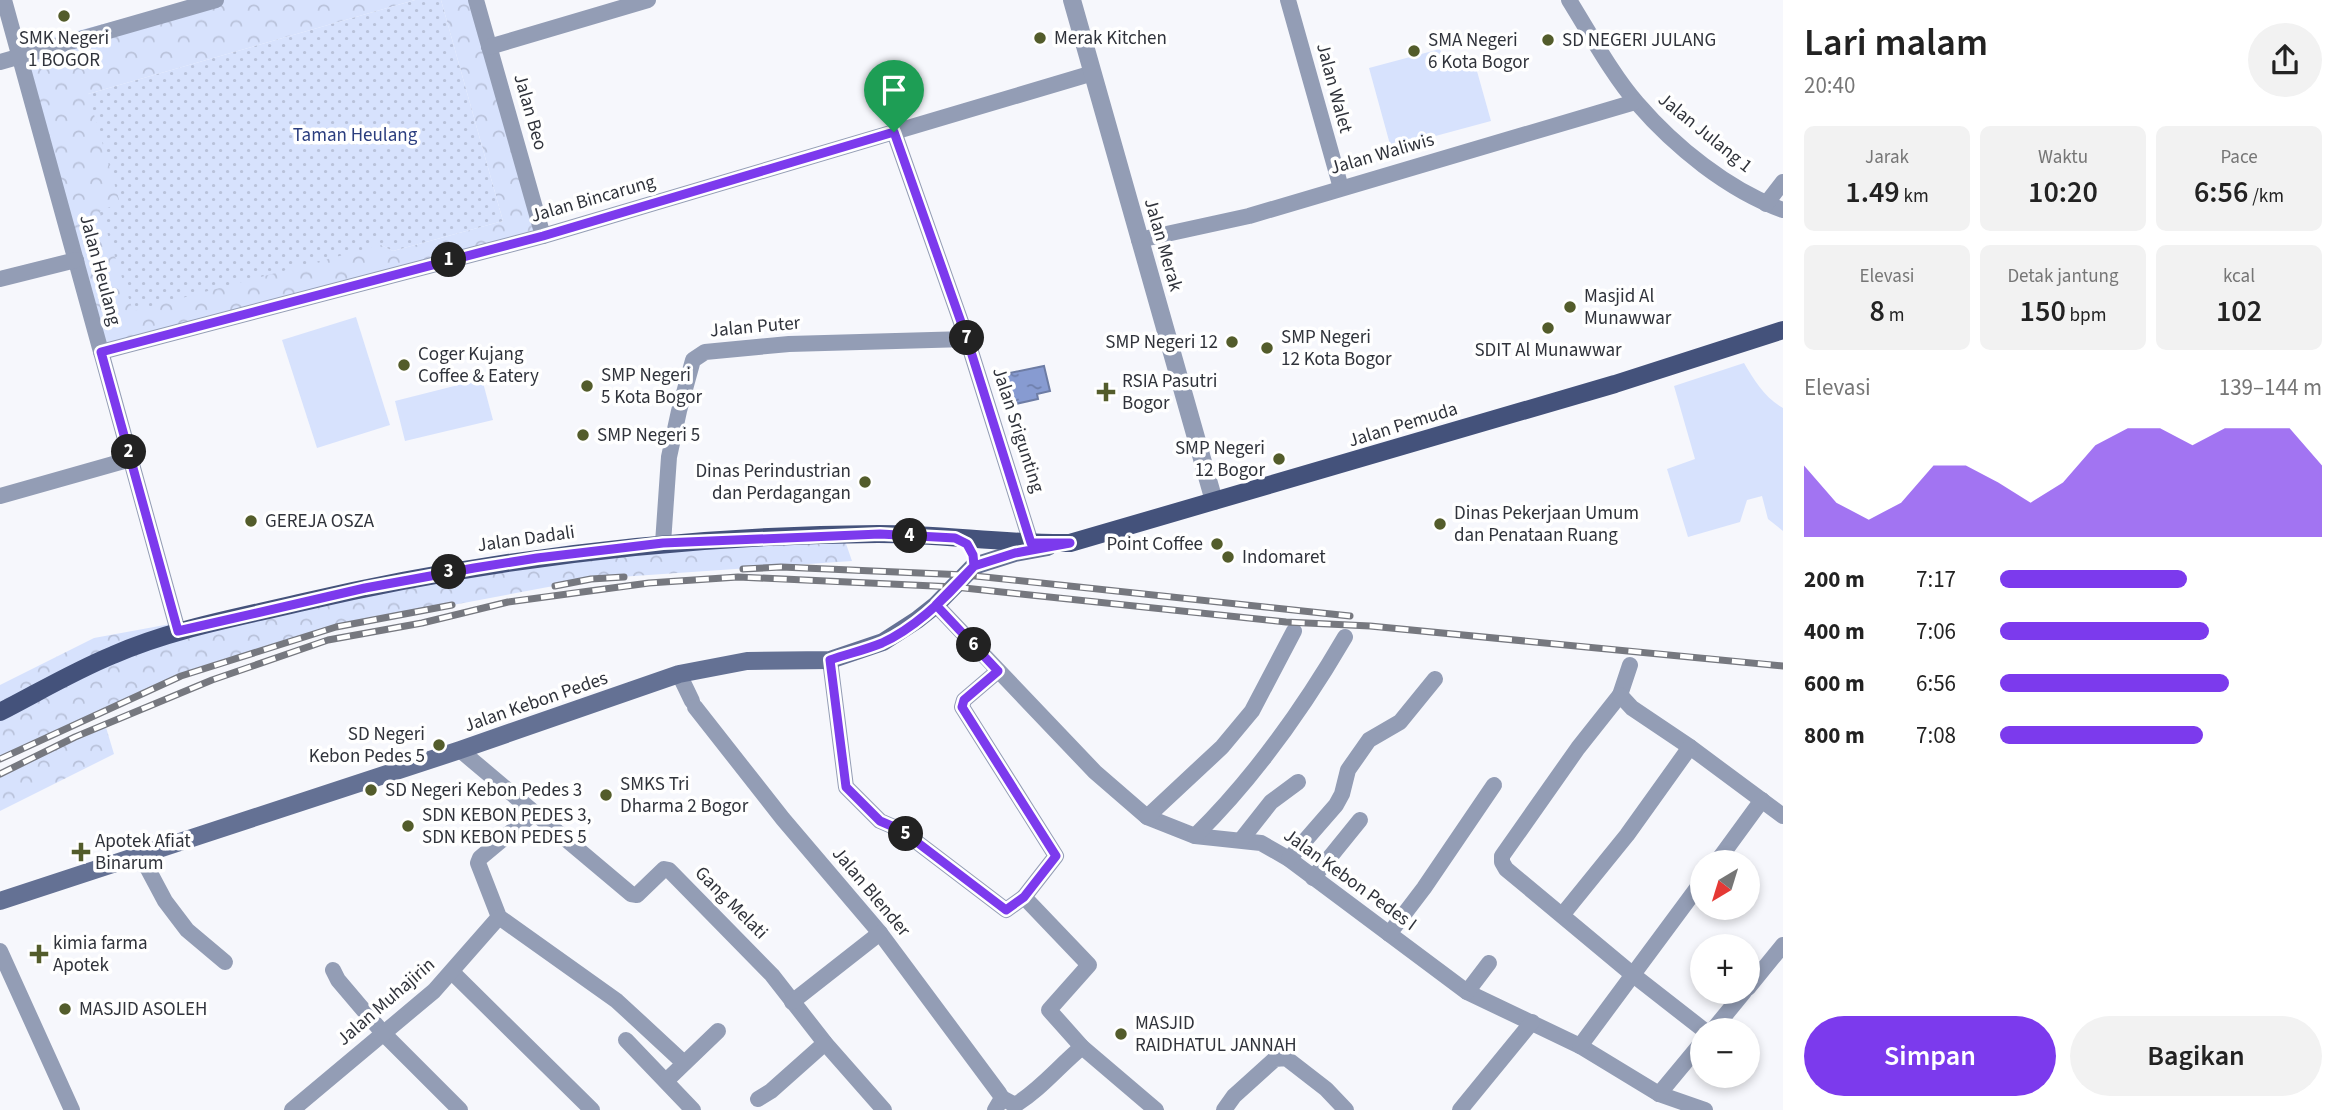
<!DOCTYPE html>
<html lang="id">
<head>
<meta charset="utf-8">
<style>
	body { margin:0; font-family:"Source Sans 3",sans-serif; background:#f2f2f2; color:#222; height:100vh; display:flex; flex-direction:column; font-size:26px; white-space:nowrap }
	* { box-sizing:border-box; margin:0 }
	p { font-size:23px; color:#767676 }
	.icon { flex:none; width:38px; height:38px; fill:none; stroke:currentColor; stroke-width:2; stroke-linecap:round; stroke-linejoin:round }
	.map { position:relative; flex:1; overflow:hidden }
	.side { display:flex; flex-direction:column; background:#fff; width:560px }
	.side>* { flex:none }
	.needle { width:46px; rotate:218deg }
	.tools { position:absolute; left:1690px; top:850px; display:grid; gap:14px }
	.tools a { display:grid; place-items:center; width:70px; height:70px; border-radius:50%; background:#fff; box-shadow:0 4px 10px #0003; font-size:35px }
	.pin { position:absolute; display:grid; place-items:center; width:60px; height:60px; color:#fff; margin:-72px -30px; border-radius:50% 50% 50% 0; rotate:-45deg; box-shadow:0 0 7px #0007 }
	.pin .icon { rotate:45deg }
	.km { position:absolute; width:35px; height:35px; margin:-18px; border-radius:50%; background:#222; color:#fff; font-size:19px; line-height:35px; text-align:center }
	.round { display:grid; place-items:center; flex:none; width:74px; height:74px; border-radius:37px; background:#f2f2f2 }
	.overview { display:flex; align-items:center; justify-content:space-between; height:119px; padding:0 21px }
	h1 { font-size:38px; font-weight:600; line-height:52px }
	.figures { display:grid; grid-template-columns:repeat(3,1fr); gap:10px; height:119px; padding:7px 21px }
	.figures div { display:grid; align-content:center; border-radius:10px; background:#f2f2f2; text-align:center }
	.figures b { font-size:30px; font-weight:600 }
	.figures small { font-size:19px; font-weight:400 }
	.figures p { font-size:19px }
	.chart { height:196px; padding:14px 21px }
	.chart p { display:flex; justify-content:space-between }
	.chart svg { width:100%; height:126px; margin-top:7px; fill:#7c3aed; opacity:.7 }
	.button { display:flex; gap:14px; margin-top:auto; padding:14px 21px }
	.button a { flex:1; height:80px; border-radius:42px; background:#7c3aed; color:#fff; font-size:28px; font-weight:600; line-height:80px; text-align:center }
	.button a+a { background:#f2f2f2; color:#222 }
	ul { padding:0 21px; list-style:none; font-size:23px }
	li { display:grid; grid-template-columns:112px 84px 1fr; align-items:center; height:52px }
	li i { height:18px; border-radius:9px; background:#7c3aed }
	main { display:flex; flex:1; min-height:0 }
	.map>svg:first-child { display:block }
</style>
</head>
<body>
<main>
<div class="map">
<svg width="1783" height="1110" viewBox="0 0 1783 1110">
	<defs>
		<pattern id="forest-crowns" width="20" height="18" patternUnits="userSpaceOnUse" patternTransform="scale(1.75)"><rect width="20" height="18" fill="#d7e2fd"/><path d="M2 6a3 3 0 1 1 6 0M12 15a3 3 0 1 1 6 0" fill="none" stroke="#b9c2da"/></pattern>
		<pattern id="park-dots" width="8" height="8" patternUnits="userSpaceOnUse" patternTransform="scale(1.75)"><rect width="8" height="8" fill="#d7e2fd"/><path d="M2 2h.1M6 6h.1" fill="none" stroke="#b9c2da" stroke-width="1.8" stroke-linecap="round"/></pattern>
		<pattern id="water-ripples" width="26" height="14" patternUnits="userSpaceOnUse" patternTransform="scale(1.75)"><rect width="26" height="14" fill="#879bd1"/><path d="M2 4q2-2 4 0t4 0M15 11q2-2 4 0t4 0" fill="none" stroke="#6f7fab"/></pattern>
	</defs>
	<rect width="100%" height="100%" fill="#f6f7fc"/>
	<g fill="#d7e2fd">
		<path d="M1440,49L1445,65L1473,57L1491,121L1391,148L1369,68Z"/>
		<path d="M356,317L390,425L317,448L282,340Z"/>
		<path d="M1744,363C1754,380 1765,398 1783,408V531L1768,519L1762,496L1747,500L1740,522L1688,537L1667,469L1695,459L1674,386Z"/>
		<path d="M482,379L493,420L405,441L395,401Z"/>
	</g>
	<g fill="url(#forest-crowns)">
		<path d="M195,0H415L88,94L393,251L503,221L441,0H476L543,236L101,352L16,47Z"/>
		<path d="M843,535L852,561L591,579L336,627L174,679L82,721L0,762V685L94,638L531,558Z"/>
		<path d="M105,724L114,754L0,811V775Z"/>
	</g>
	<path fill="url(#park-dots)" d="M415,0H441L503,221L393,251L381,245L133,311L100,211L120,203L88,94Z"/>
	<path fill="url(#water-ripples)" stroke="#6d7ca4" stroke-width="2" d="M1044,366L1050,391L1037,394L1038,399L1011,405L1005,374Z"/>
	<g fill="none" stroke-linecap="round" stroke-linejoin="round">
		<g stroke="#939db5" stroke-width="16">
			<path d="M4,0L178,631"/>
			<path d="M476,0L543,236"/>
			<path d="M1288,0L1341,188"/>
			<path d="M1569,0C1589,32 1613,76 1637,103C1675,147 1728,190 1783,210"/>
			<path d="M489,47L648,0"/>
			<path d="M0,62L216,0"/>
			<path d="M894,132L967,339L1031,543"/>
			<path d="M1766,204L1783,182"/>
			<path d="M1139,240L1249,216L1635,102"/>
			<path d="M0,279L76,260"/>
			<path d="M101,352L543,236L1093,73"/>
			<path d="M0,496L131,459"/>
			<path d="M663,543L669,457L679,411L693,360L705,352L789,344L967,339"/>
			<path d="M936,605L1095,772L1147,817L1195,836L1261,843L1289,859L1467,992L1580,1046L1659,1094L1705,1110"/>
			<path d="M830,660L846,787L880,821L901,830L1006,910L1024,897L1089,965L1049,1010L1082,1047L1156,1110"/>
			<path d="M1630,665L1620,695L1578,748L1502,856V862L1506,869L1632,974L1705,1031"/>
			<path d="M998,671L964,700L962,707L1056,856L1024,897"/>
			<path d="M679,674L692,701"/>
			<path d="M1620,695L1632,708L1690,747L1783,816"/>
			<path d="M695,707L783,819L880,933L999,1093L1002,1098L995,1110"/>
			<path d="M460,750L631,894L637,895L664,869L669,870L772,975L825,1043L884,1110"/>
			<path d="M534,813L480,858L478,863L499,917L617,1001L683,1062"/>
			<path d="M1147,817L1222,747L1252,711L1294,631"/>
			<path d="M1195,836C1255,777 1303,709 1345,637"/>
			<path d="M1241,840L1271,802L1298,782"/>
			<path d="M141,856L165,901L187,930L225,962"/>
			<path d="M1289,859L1336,805L1342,794L1348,770L1369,740L1400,722L1435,679"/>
			<path d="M1716,863L1762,800"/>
			<path d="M1313,878L1360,820"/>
			<path d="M1563,914L1627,835L1690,747"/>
			<path d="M1389,934L1424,888L1494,785"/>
			<path d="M0,951L72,1110"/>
			<path d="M333,970L338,980L383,1033L460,1110"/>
			<path d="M452,972L592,1110"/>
			<path d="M1748,988L1783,945"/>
			<path d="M1467,992L1489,963"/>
			<path d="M792,1002L880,933"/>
			<path d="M1712,1031L1744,992"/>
			<path d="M626,1040L693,1110"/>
			<path d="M1580,1046L1703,880"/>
			<path d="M666,1081L718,1031"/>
			<path d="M1659,1094L1703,1041"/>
			<path d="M1002,1098L1015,1105C1040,1090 1059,1066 1082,1047"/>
			<path d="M758,1099L771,1091L825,1043"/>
			<path d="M292,1110L434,991L499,917"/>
			<path d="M1224,1110L1234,1096L1275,1059L1286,1058L1326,1089L1346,1110"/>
			<path d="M1460,1110L1532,1022"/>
		</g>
		<path stroke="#939db5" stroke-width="18" d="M1072,0L1214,501"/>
		<path stroke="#647194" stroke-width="18" d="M0,901L460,750L679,674L747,661L830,660L883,642L917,620L936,605L974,566L1015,553L1048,547"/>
		<path stroke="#44527b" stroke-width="18" d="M0,712C37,693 74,671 113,655C172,629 236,618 299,603C489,559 682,535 878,534C942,534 1006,544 1070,543L1615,384L1783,330"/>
		<defs>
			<g id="rail">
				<path d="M743,569L781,567L966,575L1350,616"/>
				<path d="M555,586L591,579L624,577"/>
				<path d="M0,759L181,676L336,627L452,605"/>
				<path d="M0,774L75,737L212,680L328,640L422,623L508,602L649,583L738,577L955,587L1286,622L1370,626L1783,666"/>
			</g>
		</defs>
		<use href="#rail" stroke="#76787f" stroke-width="7"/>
		<use href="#rail" stroke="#fff" stroke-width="4.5" stroke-dasharray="13" stroke-linecap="butt"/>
	</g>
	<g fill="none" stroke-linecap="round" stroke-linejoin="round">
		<defs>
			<path id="route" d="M894,132L543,236L101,352L178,631L365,588L474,568L537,558L663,543L880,534L955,538L967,544L973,555L974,566C949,595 917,627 882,643C865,650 847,654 830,660L846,787L880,821L901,830L1006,910L1024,897L1056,856L962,707L964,700L998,671L936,605L974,566L1015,553L1070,543H1031L967,339L894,132"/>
		</defs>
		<use href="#route" stroke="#fff" stroke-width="14"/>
		<use href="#route" stroke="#7c3aed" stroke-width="9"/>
	</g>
	<g fill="#535c2b" stroke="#fff" stroke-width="2.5">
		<circle cx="64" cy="16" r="7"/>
		<circle cx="1040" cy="38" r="7"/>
		<circle cx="1548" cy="40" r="7"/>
		<circle cx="1414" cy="51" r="7"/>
		<circle cx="1570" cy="307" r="7"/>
		<circle cx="1548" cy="328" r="7"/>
		<circle cx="1232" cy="342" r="7"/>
		<circle cx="1267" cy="348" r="7"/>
		<circle cx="404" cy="365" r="7"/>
		<circle cx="587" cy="386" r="7"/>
		<path d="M1102.5 381.5h7v7h7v7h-7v7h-7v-7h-7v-7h7z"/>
		<circle cx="583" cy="435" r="7"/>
		<circle cx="1279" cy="459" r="7"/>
		<circle cx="865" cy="482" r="7"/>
		<circle cx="251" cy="521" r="7"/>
		<circle cx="1440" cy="524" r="7"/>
		<circle cx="1217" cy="544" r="7"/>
		<circle cx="1228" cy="557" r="7"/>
		<circle cx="439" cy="745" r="7"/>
		<circle cx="371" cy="790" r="7"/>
		<circle cx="606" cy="795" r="7"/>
		<circle cx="408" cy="826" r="7"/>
		<path d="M77.5 841.5h7v7h7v7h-7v7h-7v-7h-7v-7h7z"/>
		<path d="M35.5 943.5h7v7h7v7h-7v7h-7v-7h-7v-7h7z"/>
		<circle cx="65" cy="1009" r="7"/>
		<circle cx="1121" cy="1034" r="7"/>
	</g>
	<g text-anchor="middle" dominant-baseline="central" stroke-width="7" stroke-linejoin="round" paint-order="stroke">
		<g font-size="19" fill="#30333b" stroke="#fff" text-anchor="start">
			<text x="64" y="38" text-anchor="middle">SMK Negeri<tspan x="64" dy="22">1 BOGOR</tspan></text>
			<text x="1054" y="38">Merak Kitchen</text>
			<text x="1428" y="40">SMA Negeri<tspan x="1428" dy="22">6 Kota Bogor</tspan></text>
			<text x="1562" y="40">SD NEGERI JULANG</text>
			<text x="1584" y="296">Masjid Al<tspan x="1584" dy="22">Munawwar</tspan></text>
			<text x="1281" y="337">SMP Negeri<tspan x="1281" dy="22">12 Kota Bogor</tspan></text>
			<text x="1218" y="342" text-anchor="end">SMP Negeri 12</text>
			<text x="1548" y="350" text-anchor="middle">SDIT Al Munawwar</text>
			<text x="418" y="354">Coger Kujang<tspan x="418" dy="22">Coffee &amp; Eatery</tspan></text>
			<text x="601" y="375">SMP Negeri<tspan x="601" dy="22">5 Kota Bogor</tspan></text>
			<text x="1122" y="381">RSIA Pasutri<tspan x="1122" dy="22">Bogor</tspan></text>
			<text x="597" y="435">SMP Negeri 5</text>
			<text x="1265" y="448" text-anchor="end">SMP Negeri<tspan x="1265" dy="22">12 Bogor</tspan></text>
			<text x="851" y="471" text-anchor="end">Dinas Perindustrian<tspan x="851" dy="22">dan Perdagangan</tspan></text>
			<text x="1454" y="513">Dinas Pekerjaan Umum<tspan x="1454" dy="22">dan Penataan Ruang</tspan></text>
			<text x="265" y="521">GEREJA OSZA</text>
			<text x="1203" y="544" text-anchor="end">Point Coffee</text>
			<text x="1242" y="557">Indomaret</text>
			<text x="425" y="734" text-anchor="end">SD Negeri<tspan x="425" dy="22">Kebon Pedes 5</tspan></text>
			<text x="620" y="784">SMKS Tri<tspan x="620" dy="22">Dharma 2 Bogor</tspan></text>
			<text x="385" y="790">SD Negeri Kebon Pedes 3</text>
			<text x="422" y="815">SDN KEBON PEDES 3,<tspan x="422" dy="22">SDN KEBON PEDES 5</tspan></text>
			<text x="95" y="841">Apotek Afiat<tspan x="95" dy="22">Binarum</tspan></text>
			<text x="53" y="943">kimia farma<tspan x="53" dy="22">Apotek</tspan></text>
			<text x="79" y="1009">MASJID ASOLEH</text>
			<text x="1135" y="1023">MASJID<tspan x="1135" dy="22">RAIDHATUL JANNAH</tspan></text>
		</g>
		<g font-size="19" fill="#30333b" stroke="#fff">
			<text transform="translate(1334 88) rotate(75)">Jalan Walet</text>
			<text transform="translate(530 112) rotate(74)">Jalan Beo</text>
			<text transform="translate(1705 133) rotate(39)">Jalan Julang 1</text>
			<text transform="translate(1382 154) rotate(-16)">Jalan Waliwis</text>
			<text transform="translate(593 199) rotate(-16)">Jalan Bincarung</text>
			<text transform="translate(1163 245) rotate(74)">Jalan Merak</text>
			<text transform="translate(100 270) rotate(75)">Jalan Heulang</text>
			<text transform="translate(755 327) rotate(-5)">Jalan Puter</text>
			<text transform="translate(1403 425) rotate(-17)">Jalan Pemuda</text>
			<text transform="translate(1018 430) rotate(72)">Jalan Srigunting</text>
			<text transform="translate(526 539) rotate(-8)">Jalan Dadali</text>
			<text transform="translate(536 702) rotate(-19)">Jalan Kebon Pedes</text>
			<text transform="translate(1350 880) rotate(36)">Jalan Kebon Pedes I</text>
			<text transform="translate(871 892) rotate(50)">Jalan Blender</text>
			<text transform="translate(731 903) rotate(45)">Gang Melati</text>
			<text transform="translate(386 1002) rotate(-41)">Jalan Muhajirin</text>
		</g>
		<g font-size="19" fill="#2b3e7f" stroke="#fff">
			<text x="355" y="135">Taman Heulang</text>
		</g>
	</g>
</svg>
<div class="tools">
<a><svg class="needle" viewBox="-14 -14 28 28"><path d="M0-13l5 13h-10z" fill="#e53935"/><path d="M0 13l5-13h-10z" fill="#767676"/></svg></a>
<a>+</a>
<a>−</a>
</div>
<div class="pin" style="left:894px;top:132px;background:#1e9e55"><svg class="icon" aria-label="arrive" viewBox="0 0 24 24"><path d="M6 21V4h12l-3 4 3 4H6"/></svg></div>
<b class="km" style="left:449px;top:260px">1</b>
<b class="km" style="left:129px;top:452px">2</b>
<b class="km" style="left:449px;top:572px">3</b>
<b class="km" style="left:910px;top:536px">4</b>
<b class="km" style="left:906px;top:834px">5</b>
<b class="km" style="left:974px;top:645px">6</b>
<b class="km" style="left:967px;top:338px">7</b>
</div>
<section class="side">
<div class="overview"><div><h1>Lari malam</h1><p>20:40</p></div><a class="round"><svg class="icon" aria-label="share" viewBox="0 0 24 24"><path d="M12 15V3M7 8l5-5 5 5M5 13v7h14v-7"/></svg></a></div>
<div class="figures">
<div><p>Jarak</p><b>1.49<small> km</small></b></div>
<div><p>Waktu</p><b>10:20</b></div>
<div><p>Pace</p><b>6:56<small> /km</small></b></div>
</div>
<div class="figures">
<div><p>Elevasi</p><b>8<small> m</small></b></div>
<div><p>Detak jantung</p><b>150<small> bpm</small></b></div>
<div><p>kcal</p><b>102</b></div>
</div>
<div class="chart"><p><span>Elevasi</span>139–144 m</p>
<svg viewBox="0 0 160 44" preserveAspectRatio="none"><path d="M0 44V19L10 32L20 38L30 32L40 19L50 19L60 25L70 32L80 25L90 12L100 6L110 6L120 12L130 6L140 6L150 6L160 19V44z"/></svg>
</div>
<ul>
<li><b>200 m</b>7:17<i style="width:58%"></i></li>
<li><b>400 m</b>7:06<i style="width:65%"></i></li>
<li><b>600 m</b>6:56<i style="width:71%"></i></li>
<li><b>800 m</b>7:08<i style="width:63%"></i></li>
</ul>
<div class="button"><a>Simpan</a><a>Bagikan</a></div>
</section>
</main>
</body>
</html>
